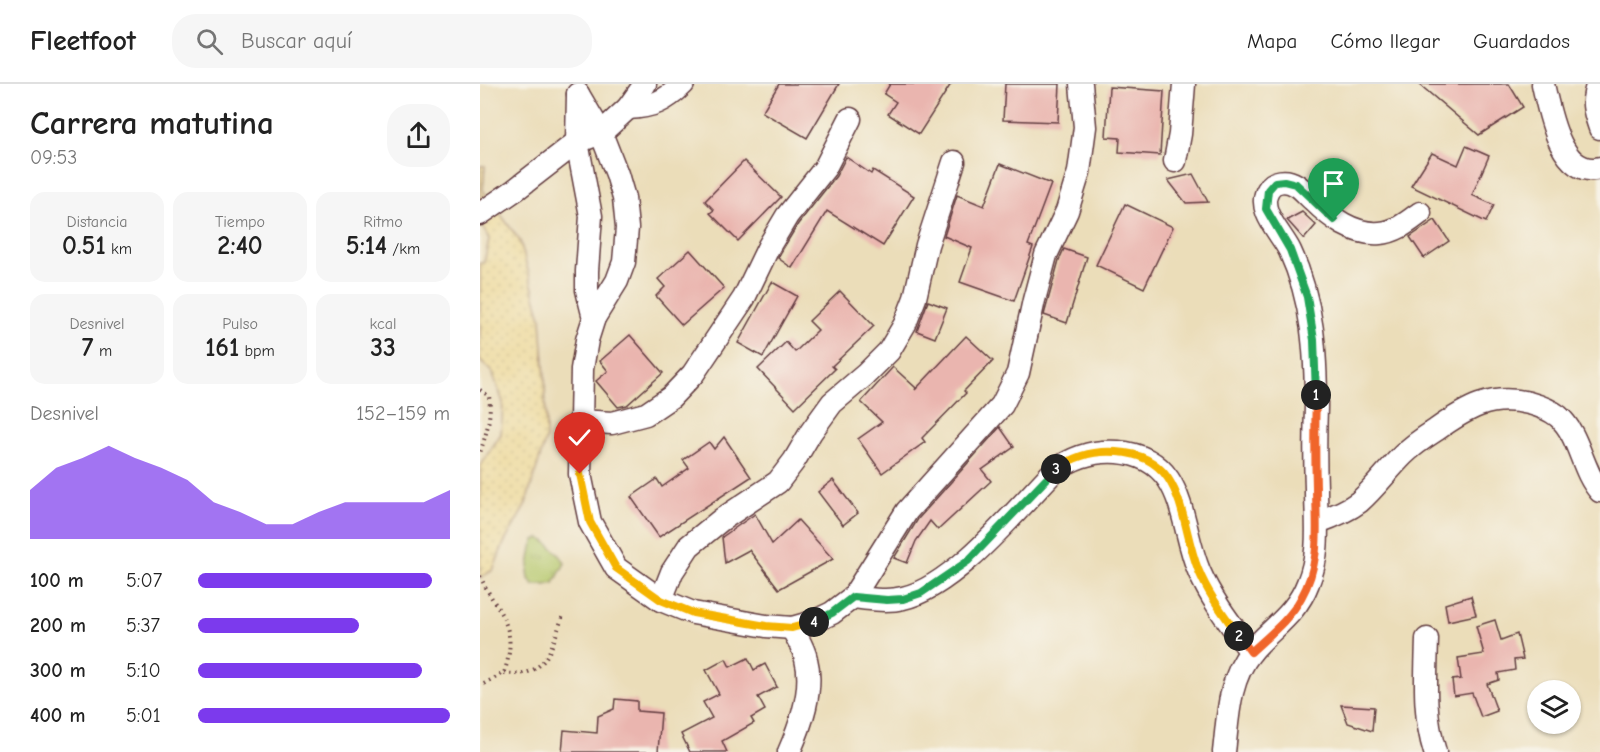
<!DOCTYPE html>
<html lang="es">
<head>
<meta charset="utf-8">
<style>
	body { margin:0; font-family:"Comic Neue",sans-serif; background:#f6f6f6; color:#222; height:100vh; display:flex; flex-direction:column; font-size:22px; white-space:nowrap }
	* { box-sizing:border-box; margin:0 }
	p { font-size:20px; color:#767676 }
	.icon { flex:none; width:33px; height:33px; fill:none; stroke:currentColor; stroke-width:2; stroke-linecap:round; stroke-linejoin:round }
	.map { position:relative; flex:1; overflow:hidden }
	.side { display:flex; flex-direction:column; background:#fff; width:480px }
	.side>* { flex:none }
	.fabs { position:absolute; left:1047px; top:596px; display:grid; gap:12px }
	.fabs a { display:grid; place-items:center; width:54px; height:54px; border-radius:50%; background:#fff; box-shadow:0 2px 4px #0004; font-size:30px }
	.pin { position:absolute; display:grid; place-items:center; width:51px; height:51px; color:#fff; margin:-62px -26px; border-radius:50% 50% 50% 0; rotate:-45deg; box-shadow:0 0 6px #0007 }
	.pin .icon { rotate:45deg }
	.km { position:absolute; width:30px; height:30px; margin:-15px; border-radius:50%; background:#222; color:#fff; font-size:16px; line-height:30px; text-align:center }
	.round { display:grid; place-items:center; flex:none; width:63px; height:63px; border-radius:24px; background:#f6f6f6 }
	.head { display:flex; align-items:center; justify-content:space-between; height:102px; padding:0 30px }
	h1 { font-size:33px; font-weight:700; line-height:45px }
	.metrics { display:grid; grid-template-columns:repeat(3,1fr); gap:9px; height:102px; padding:6px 30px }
	.metrics div { display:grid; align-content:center; border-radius:15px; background:#f6f6f6; text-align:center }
	.metrics b { font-size:26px; font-weight:700 }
	.metrics small { font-size:16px; font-weight:400 }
	.metrics p { font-size:16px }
	.chart { height:168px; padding:12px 30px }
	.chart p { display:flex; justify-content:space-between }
	.chart svg { width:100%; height:108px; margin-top:6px; fill:#7c3aed; opacity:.7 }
	ul { padding:0 30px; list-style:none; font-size:20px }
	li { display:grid; grid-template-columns:96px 72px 1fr; align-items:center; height:45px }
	li i { height:15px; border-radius:8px; background:#7c3aed }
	header { display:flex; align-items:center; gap:36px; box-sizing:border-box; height:84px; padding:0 30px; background:#fff; border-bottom:2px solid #e0e0e0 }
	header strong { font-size:28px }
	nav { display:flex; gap:33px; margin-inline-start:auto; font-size:21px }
	.search { width:420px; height:54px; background:#f6f6f6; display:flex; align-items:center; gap:15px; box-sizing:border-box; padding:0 21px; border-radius:24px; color:#767676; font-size:22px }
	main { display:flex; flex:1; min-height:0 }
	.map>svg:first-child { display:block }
</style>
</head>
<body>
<header>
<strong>Fleetfoot</strong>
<div class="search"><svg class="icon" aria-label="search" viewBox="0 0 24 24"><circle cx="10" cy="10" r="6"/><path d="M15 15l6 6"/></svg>Buscar aquí</div>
<nav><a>Mapa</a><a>Cómo llegar</a><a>Guardados</a></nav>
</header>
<main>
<section class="side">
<div class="head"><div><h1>Carrera matutina</h1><p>09:53</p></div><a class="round"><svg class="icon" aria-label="share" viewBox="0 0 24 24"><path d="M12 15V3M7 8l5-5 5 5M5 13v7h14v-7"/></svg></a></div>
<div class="metrics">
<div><p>Distancia</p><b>0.51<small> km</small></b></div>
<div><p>Tiempo</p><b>2:40</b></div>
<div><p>Ritmo</p><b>5:14<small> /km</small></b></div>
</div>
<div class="metrics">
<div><p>Desnivel</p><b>7<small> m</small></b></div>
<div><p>Pulso</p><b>161<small> bpm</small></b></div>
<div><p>kcal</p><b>33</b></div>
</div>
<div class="chart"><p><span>Desnivel</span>152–159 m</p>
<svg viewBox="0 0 160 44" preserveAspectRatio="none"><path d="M0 44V24L10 15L20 11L30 6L40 11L50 15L60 20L70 29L80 33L90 38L100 38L110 33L120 29L130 29L140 29L150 29L160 24V44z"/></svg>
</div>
<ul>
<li><b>100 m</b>5:07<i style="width:93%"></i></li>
<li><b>200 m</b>5:37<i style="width:64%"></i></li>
<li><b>300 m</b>5:10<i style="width:89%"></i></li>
<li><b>400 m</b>5:01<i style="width:100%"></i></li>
</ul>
</section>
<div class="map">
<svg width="1120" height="668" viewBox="0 0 1120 668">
	<defs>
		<pattern id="grass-tufts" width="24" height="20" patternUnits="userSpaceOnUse" patternTransform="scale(1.5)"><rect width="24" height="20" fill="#b5c76a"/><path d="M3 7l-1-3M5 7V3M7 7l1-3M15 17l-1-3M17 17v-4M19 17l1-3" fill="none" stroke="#9daa5c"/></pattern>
		<pattern id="sand-dots" width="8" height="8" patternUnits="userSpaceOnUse" patternTransform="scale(1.5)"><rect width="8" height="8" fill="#eeda9e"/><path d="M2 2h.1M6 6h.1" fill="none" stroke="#cebb88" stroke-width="1.8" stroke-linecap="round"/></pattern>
	</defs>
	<rect width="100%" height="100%" fill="#f7f3e8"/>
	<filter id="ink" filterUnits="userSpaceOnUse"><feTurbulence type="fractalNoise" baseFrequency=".0167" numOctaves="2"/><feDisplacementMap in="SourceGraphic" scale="12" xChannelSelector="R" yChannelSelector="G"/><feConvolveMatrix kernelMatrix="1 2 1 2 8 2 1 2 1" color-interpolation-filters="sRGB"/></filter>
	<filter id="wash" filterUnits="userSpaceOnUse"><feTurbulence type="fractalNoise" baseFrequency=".008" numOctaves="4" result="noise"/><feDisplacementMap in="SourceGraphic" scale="24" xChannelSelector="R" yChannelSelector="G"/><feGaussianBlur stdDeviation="1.35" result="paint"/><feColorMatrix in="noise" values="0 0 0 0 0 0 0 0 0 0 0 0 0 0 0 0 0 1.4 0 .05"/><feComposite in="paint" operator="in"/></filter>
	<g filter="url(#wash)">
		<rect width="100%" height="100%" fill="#ebddb9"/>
		<path fill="url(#grass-tufts)" stroke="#80734a" stroke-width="1.5" d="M59,454C67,457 82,472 85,479L74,499L65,501H53L49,495L48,488L52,463L55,456Z"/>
		<path fill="url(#sand-dots)" stroke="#9c7c64" stroke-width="1.5" d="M0,82H5L3,106L40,157L61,234L65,295L66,354L45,422L24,459L13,486L0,494V388L1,380L21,350L23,318L12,288L0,277V179H4L9,155L0,138Z"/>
		<g id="blocks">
			<g fill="#eab5af">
				<path d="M299,0H359L327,54L282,28Z"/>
				<path d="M410,0H471L439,50L408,30L416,18L404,10Z"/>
				<path d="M525,0H580L578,38L523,36Z"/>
				<path d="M939,0H1029L1043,23L999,51Z"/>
				<path d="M629,3L684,7L680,71L639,68L640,54L626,53Z"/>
				<path d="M986,62L1009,72L992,111L1014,121L1006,138L931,102L952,69L978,81Z"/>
				<path d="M366,73L391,90L393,86L434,112L403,162L347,127L312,184L298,174L301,168L318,140L356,92Z"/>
				<path d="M264,77L301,113L258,157L230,129L234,126L225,117Z"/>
				<path d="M520,80L571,100L548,161L553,163L534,217L480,198L492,164L464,152L477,111L504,122Z"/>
				<path d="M713,90L728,118L706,119L688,96Z"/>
				<path d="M645,120L693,143L664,204L616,181Z"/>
				<path d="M822,128L836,141L824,155L807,136Z"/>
				<path d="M955,136L969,157L944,174L930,153Z"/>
				<path d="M584,165L607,173L587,239L564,231L579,176Z"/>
				<path d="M210,166L244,204L202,241L176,212L185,203L178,195Z"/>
				<path d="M292,198L317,212L283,273L258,259Z"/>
				<path d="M360,207L394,242L352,282L355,285L315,324L278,285L306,258L315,268L338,246L329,237Z"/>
				<path d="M448,217L467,224L455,254L437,247Z"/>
				<path d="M150,251L183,289L147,321L138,323L116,297L128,287L120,277Z"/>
				<path d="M486,252L513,277L484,307L486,309L442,354L445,358L402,389L378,355L402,338L381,318L413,283L436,304L435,306Z"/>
				<path d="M520,343L534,363L502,386L511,397L458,446L450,437L436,457L427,479L414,474L438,435Z"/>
				<path d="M244,353L271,393L179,453L151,413L177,395L182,403L209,384L203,376L229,358L234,365Z"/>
				<path d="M353,396L378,429L363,441L338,408Z"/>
				<path d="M275,430L292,460L318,436L353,475L299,505L269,466L245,479L242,453Z"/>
				<path d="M991,512L996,531L968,537L965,520Z"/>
				<path d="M1015,536L1021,556L1037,550L1043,575L1034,576L1035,586L1018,589L1019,596L1007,600L1017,627L1001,633L992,609L974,612L972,596L981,595L978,574L1004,570L996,542Z"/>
				<path d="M268,574L274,586L285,580L297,603L278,613L285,626L271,634L274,639L242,657L247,668H210L201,650L232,634L223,618L239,610L226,586L246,575L250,583Z"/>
				<path d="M135,615L157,617V627L181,629L178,668H82L84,646L117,649L118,632L134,625Z"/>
				<path d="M861,621L894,623L892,647L868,639Z"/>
			</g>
		</g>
	</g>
	<g filter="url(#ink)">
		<use href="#blocks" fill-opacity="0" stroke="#623c40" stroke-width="1.5"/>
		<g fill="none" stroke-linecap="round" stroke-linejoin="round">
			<defs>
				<g id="minor">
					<path d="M1063,0C1069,27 1081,95 1120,84"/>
					<path d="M1118,0C1111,17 1114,27 1120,44"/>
					<path d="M98,10L121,49L137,90L144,114L147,144L144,178L137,197L114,234L107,256L102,285L100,390L110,438L136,484L181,516L213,529L286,542L312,544L333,538L352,529L373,513L427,427L522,321L538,289L554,216L566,171L587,127L599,88L605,43L601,0"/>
					<path d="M98,10L97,58L111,132L107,187V206L114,234"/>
					<path d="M148,24C172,23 185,18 203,0"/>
					<path d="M695,77L700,50L704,0"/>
					<path d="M0,130L35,106L97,58L121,49L148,24L165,0"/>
					<path d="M100,337L132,339L166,330L191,313L213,290L264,214L289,162L307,132L345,84L370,35"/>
					<path d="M838,438C852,433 867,427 879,418C895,404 908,386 923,371C933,361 945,353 956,346C987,324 1010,310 1049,319C1060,322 1069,325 1078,332C1100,351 1101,386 1120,407"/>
					<path d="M373,513C389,515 407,518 423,514C474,503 538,424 574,387C593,373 614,366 638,368C707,374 699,440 719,487C732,517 752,542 771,568"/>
					<path d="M181,516L192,488L209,462L241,436L298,398L314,377L331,348L352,319L385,291L409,267L425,240L435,214L447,161L474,78"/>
					<path d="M947,555C946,594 943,630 955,668"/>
					<path d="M309,668C321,641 334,605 326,575C324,564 317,554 312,544"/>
					<path d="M744,668C748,635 748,596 771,568C791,544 816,531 828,499C841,468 836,437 836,405C835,378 835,350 836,323C836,269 833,217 810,167C802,150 776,126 788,106C793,96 807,95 816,101C822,104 828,112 833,116C851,134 873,151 900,149C916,148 928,138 940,129"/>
				</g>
			</defs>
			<use href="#minor" stroke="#623c40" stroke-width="25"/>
			<g stroke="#623c40" stroke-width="4" stroke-dasharray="1.5 4.5" stroke-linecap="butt">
				<path d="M0,306L9,312C12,333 6,350 0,369"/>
				<path d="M0,492C18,531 40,542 24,589L0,602"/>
				<path d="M24,589C68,596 71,562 84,529"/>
			</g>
			<use href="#minor" stroke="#fff" stroke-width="22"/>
		</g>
	</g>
	<g fill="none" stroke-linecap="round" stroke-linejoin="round" filter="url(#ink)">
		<defs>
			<path id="split-1" d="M836,311L834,256L827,213L810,166L786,125L788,106L795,98L804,97L816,100L854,136"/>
			<path id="split-2" d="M759,552L771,568C788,552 810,535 821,514C842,477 836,443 836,403C835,372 835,342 836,311"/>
			<path id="split-3" d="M576,385C594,372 614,366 637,368C706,372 699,437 718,485C728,510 744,531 759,552"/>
			<path id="split-4" d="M334,538L352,529L373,513L407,516L423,515L441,509L488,477L576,385"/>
			<path id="split-5" d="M100,390L110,438L136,484L181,516L213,529L286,542L312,544L334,538"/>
		</defs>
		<use href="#split-1" stroke="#fff" stroke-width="12"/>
		<use href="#split-2" stroke="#fff" stroke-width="12"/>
		<use href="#split-3" stroke="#fff" stroke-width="12"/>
		<use href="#split-4" stroke="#fff" stroke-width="12"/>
		<use href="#split-5" stroke="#fff" stroke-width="12"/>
		<use href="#split-1" stroke="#22a559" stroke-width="8"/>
		<use href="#split-2" stroke="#f0652b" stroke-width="8"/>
		<use href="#split-3" stroke="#f5b400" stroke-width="8"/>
		<use href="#split-4" stroke="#22a559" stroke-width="8"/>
		<use href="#split-5" stroke="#f5b400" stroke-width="8"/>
	</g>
</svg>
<div class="fabs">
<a><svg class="icon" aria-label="layers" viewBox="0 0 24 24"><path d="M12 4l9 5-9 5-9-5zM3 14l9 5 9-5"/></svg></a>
</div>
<div class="pin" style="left:854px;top:136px;background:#1e9e55"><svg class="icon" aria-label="arrive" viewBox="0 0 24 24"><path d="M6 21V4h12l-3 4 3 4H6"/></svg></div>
<div class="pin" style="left:100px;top:390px;background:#d93025"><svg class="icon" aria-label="check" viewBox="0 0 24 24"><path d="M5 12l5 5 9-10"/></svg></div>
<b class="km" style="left:836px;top:311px">1</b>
<b class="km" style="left:759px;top:552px">2</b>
<b class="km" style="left:576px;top:385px">3</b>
<b class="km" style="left:334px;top:538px">4</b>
</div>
</main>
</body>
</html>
